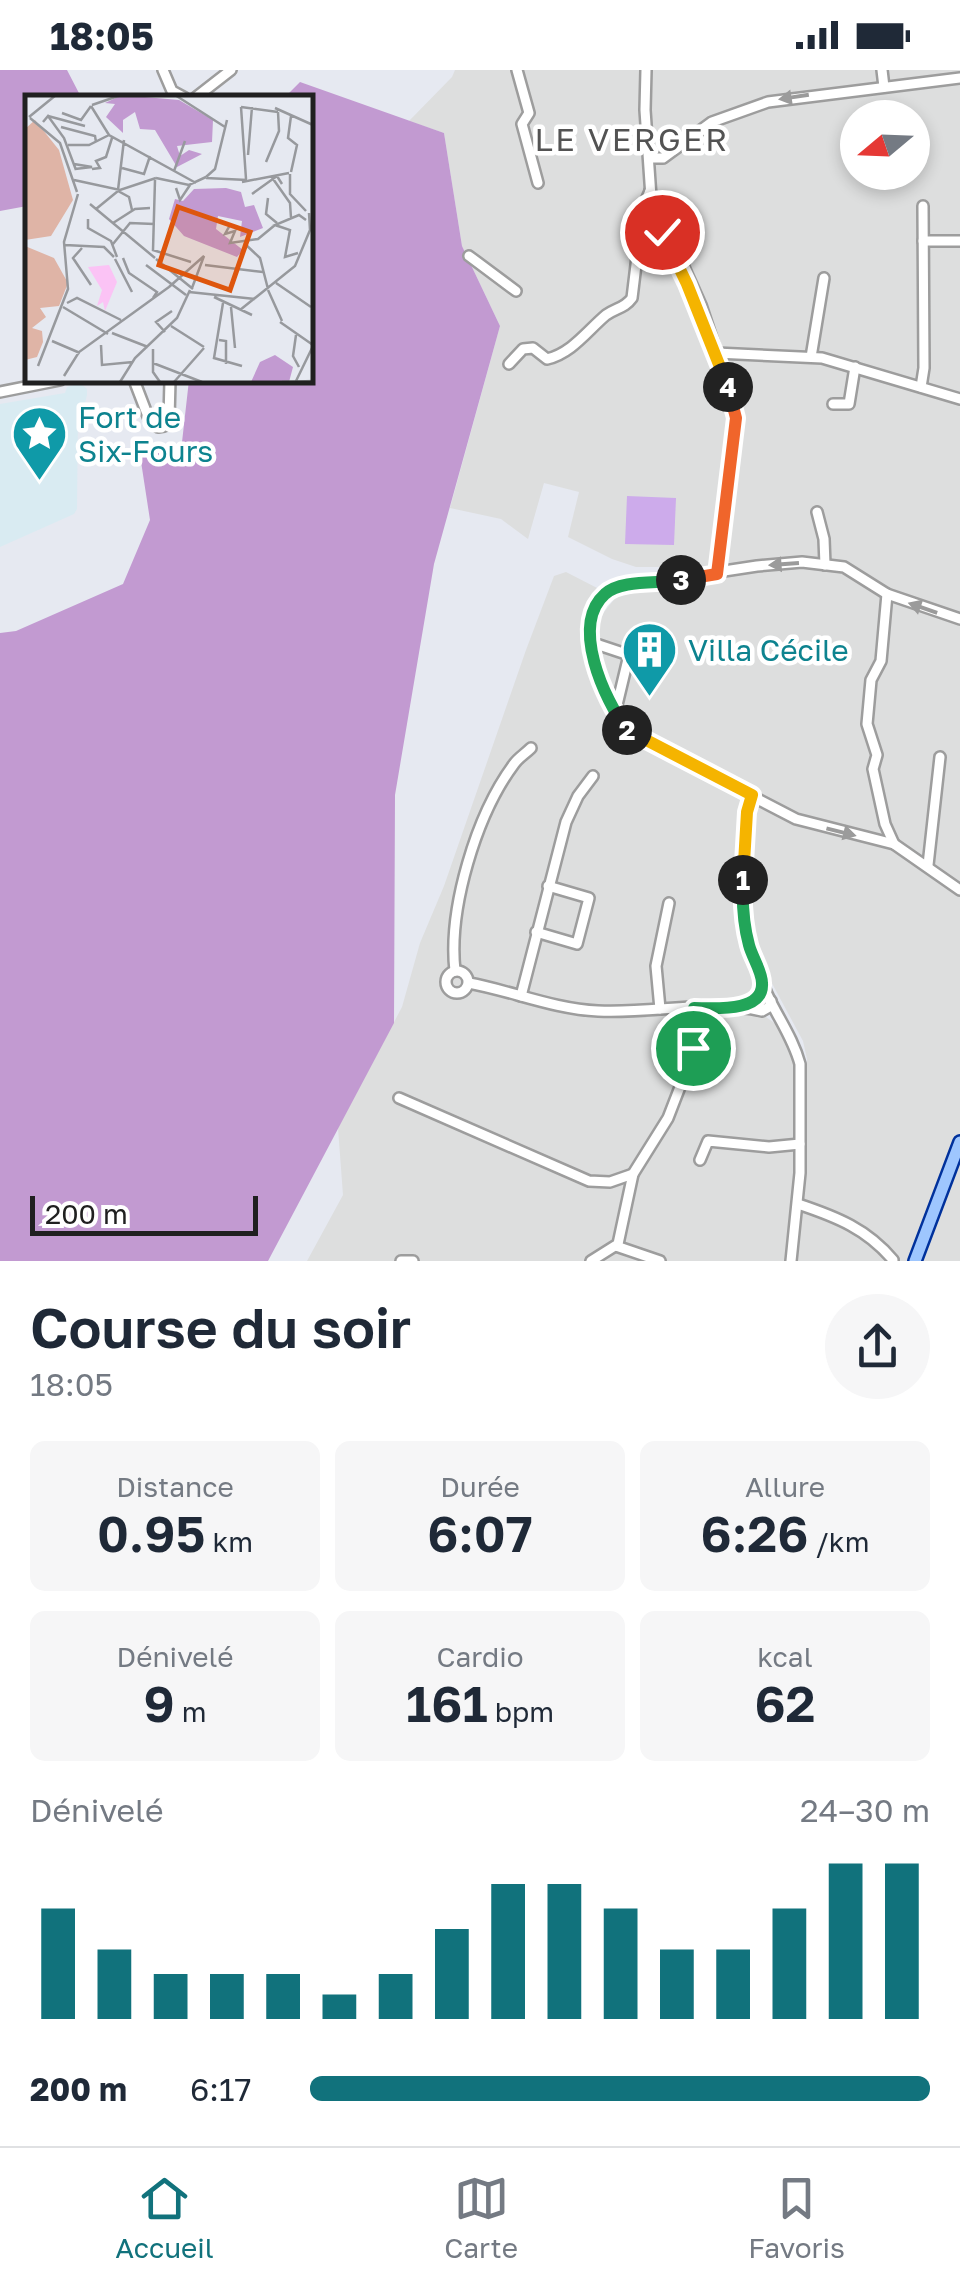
<!DOCTYPE html>
<html lang="fr">
<head>
<meta charset="utf-8">
<style>
	body { margin:0; font-family:"Golos Text",sans-serif; background:#f6f6f7; color:#1f2937; height:100vh; display:flex; flex-direction:column; font-size:38px; white-space:nowrap }
	* { box-sizing:border-box; margin:0 }
	p { font-size:32px; color:#747a83 }
	.icon { flex:none; width:55px; height:55px; fill:none; stroke:currentColor; stroke-width:2; stroke-linecap:round; stroke-linejoin:round }
	.map { position:relative; height:1191px; overflow:hidden }
	.sheet { display:flex; flex-direction:column; background:#fff; flex:1 }
	.sheet>* { flex:none }
	.needle { width:65px; rotate:251deg }
	.controls { position:absolute; left:840px; top:30px; display:grid; gap:20px }
	.controls a { display:grid; place-items:center; width:90px; height:90px; border-radius:50%; background:#fff; box-shadow:0 5px 15px #0003; font-size:50px }
	.scale { position:absolute; left:30px; bottom:25px; width:228px; box-sizing:border-box; padding-left:10px; border:5px solid #202020; border-top:0; font-size:28px; line-height:35px; white-space:nowrap; color:#202020; -webkit-text-stroke:8px #fff; paint-order:stroke }
	.pin { position:absolute; display:grid; place-items:center; width:85px; height:85px; color:#fff; margin:-42px; border:5px solid #fff; border-radius:50%; box-shadow:0 2px 10px #0007 }
	.km { position:absolute; width:50px; height:50px; margin:-25px; border-radius:50%; background:#222; color:#fff; font-size:28px; line-height:50px; text-align:center }
	.round { display:grid; place-items:center; flex:none; width:105px; height:105px; border-radius:52px; background:#f6f6f7 }
	.headline { display:flex; align-items:center; justify-content:space-between; height:170px; padding:0 30px }
	h1 { font-size:55px; font-weight:600; line-height:75px }
	.figures { display:grid; grid-template-columns:repeat(3,1fr); gap:15px; height:170px; padding:10px 30px }
	.figures div { display:grid; align-content:center; border-radius:15px; background:#f6f6f7; text-align:center }
	.figures b { font-size:50px; font-weight:600 }
	.figures small { font-size:28px; font-weight:400 }
	.figures p { font-size:28px }
	.chart { height:280px; padding:20px 30px }
	.chart p { display:flex; justify-content:space-between }
	.chart svg { width:100%; height:180px; margin-top:10px; stroke:#11727c; stroke-width:6 }
	ul { padding:0 30px; list-style:none; font-size:32px }
	li { display:grid; grid-template-columns:160px 120px 1fr; align-items:center; height:75px }
	li i { height:25px; border-radius:12px; background:#11727c }
	.status { display:flex; justify-content:space-between; align-items:center; height:70px; padding:0 50px; background:#fff; direction:ltr }
	.status svg { height:28px; fill:currentColor }
	.tab-bar { display:flex; justify-content:space-around; align-items:center; height:140px; border-top:2px solid #e0e1e3; background:#fff; font-size:28px; color:#747a83 }
	.tab-bar a { display:grid; justify-items:center; gap:5px }
	.tab-bar .current { color:#11727c }
	.map>svg:first-child { display:block }
</style>
</head>
<body>
<div class="status"><b>18:05</b><svg viewBox="0 0 49 12"><path d="M0 12V9h3v3zM5 12V6h3v6zM10 12V3h3v9zM15 12V0h3v12zM26 1h20v11H26zM47 4h2v5h-2z"/></svg></div>
<div class="map">
<svg width="960" height="1191" viewBox="0 0 960 1191">
	<rect width="100%" height="100%" fill="#e6e9f1"/>
	<g fill="#dddede" fill-rule="evenodd">
		<path d="M455,0H960V1191H796L806,1096L807,989L803,971L754,880L750,858L752,744L756,722L635,663L619,643L588,562L621,521L728,505L727,497H636L612,489L568,467L579,422L544,413L528,469L501,449L450,438L500,256L462,176L444,63L409,51L452,7ZM858,48H912V102H858Z"/>
		<path d="M566,502L601,520L586,547L587,582L598,616L619,657L646,675L745,729L738,837L753,909L752,937L780,957L792,977L795,1009L796,1082L788,1191H307L343,1125L338,1058L402,937L420,873L444,816L526,580L554,506Z"/>
	</g>
	<path fill="#d9ebf2" d="M80,313L87,319V325L85,333L78,336L77,439L74,444L0,477V334L65,323L67,317Z"/>
	<path fill="#cdabeb" d="M627,426L676,428L674,475L625,474Z"/>
	<g fill="#c29ad1">
		<path d="M0,0H67L81,27L28,28L27,136L0,141Z"/>
		<path d="M300,12L444,63L462,176L500,256L434,494L395,725L394,953L268,1191H0V563L16,561L123,514L150,450L138,372L181,381L189,310H310V28L285,27Z"/>
	</g>
	<g fill="none" stroke-linecap="round" stroke-linejoin="round">
		<defs>
			<g id="minor">
				<path d="M163,0L172,21L185,28"/>
				<path d="M517,0L529,43L522,54L538,113"/>
				<path d="M646,0L645,40L651,127"/>
				<path d="M882,0L884,17"/>
				<path d="M195,28L231,0"/>
				<path d="M650,88H663L712,52L768,32L960,8"/>
				<path d="M650,121L701,235L735,338L717,504"/>
				<path d="M923,171H960"/>
				<path d="M469,186L516,221"/>
				<path d="M716,283L822,288L960,329"/>
				<path d="M811,287L824,208"/>
				<path d="M509,294L523,279L533,278L547,289C572,283 587,261 606,245C616,238 625,238 632,228L643,137L650,121"/>
				<path d="M134,310L149,349L158,357L164,356L169,349L170,310"/>
				<path d="M921,317L924,298L923,136"/>
				<path d="M0,322L60,310"/>
				<path d="M833,334H849L855,297"/>
				<path d="M817,442L824,469L825,495"/>
				<path d="M887,524L881,591L871,610L867,654L877,685L873,699L885,754L894,774"/>
				<path d="M960,549L887,524L844,497L802,492L757,496L619,517C602,524 588,541 588,561C587,585 614,648 632,664L796,749L894,774L960,820"/>
				<path d="M590,572L629,585L616,639"/>
				<path d="M752,725C735,790 739,862 767,924C778,948 793,968 800,994V1103L791,1191"/>
				<path d="M928,795L940,687"/>
				<path d="M536,862L577,874L589,828L548,816"/>
				<circle cx="457" cy="912" r="11"/>
				<path d="M455,901C448,839 476,745 514,694C518,688 525,684 531,678"/>
				<path d="M469,913C512,921 554,939 598,941C652,944 710,929 762,941L769,937L771,931"/>
				<path d="M521,926L566,752L578,726L593,706"/>
				<path d="M737,937L760,925L767,926"/>
				<path d="M660,939L656,896L669,833"/>
				<path d="M399,1028L589,1111L610,1112L633,1104"/>
				<path d="M700,1090L708,1071L769,1077L800,1074"/>
				<path d="M798,1134C837,1147 867,1159 893,1190"/>
				<path d="M616,1176L660,1191"/>
				<path d="M401,1191H413"/>
				<path d="M591,1191L618,1174L633,1104L668,1048L685,1004L693,977L694,938"/>
			</g>
			<path id="major" d="M915,1191L960,1072"/>
		</defs>
		<use href="#minor" stroke="#9d9d9d" stroke-width="14"/>
		<use href="#major" stroke="#00319c" stroke-width="16"/>
		<use href="#minor" stroke="#fff" stroke-width="9"/>
		<use href="#major" stroke="#9ec6fe" stroke-width="11"/>
	</g>
	<defs><path id="oneway-solid" d="M-6-.8H1V-3.2L6.5 0L1 3.2V.8H-6Z" transform="scale(2.5)"/></defs>
	<g fill="#9b9b9b">
		<use href="#oneway-solid" transform="translate(794 27) rotate(171)"/>
		<use href="#oneway-solid" transform="translate(784 494) rotate(176)"/>
		<use href="#oneway-solid" transform="translate(923 538) rotate(-161)"/>
		<use href="#oneway-solid" transform="translate(841 762) rotate(14)"/>
	</g>
	<g fill="none" stroke-linecap="round" stroke-linejoin="round">
		<defs>
			<path id="split-1" d="M693,978L694,938C713,938 764,943 762,913C762,901 752,887 749,875C743,853 742,833 743,810"/>
			<path id="split-2" d="M627,660L752,725L747,742L743,810"/>
			<path id="split-3" d="M627,660C604,629 570,555 605,524C621,509 659,514 681,510"/>
			<path id="split-4" d="M681,510L717,504L736,348L728,317"/>
			<path id="split-5" d="M662,162L687,214L728,317"/>
		</defs>
		<use href="#split-1" stroke="#fff" stroke-width="20"/>
		<use href="#split-2" stroke="#fff" stroke-width="20"/>
		<use href="#split-3" stroke="#fff" stroke-width="20"/>
		<use href="#split-4" stroke="#fff" stroke-width="20"/>
		<use href="#split-5" stroke="#fff" stroke-width="20"/>
		<use href="#split-1" stroke="#22a559" stroke-width="12"/>
		<use href="#split-2" stroke="#f5b400" stroke-width="12"/>
		<use href="#split-3" stroke="#22a559" stroke-width="12"/>
		<use href="#split-4" stroke="#f0652b" stroke-width="12"/>
		<use href="#split-5" stroke="#f5b400" stroke-width="12"/>
	</g>
	<defs>
		<symbol id="sight-pin" viewBox="-11 -11 22 30"><path d="M0 17L-7.5 6A9.5 9.5 0 1 1 7.5 6Z" fill="#0f9aa8" stroke="#fff"/><path d="M0-6L1.8-2.2L6-1.7L2.9 1.2L3.7 5.4L0 3.3L-3.7 5.4L-2.9 1.2L-6-1.7L-1.8-2.2Z" fill="#fff"/></symbol>
		<symbol id="building-pin" viewBox="-11 -11 22 30"><path d="M0 17L-7.5 6A9.5 9.5 0 1 1 7.5 6Z" fill="#0f9aa8" stroke="#fff"/><path d="M-4-6H4V6H1V3H-1V6H-4ZM-2.5-4.3h1.7v1.8h-1.7ZM.8-4.3h1.7v1.8H.8ZM-2.5-1h1.7V.8h-1.7ZM.8-1h1.7V.8H.8Z" fill="#fff"/></symbol>
	</defs>
	<g fill-rule="evenodd">
		<use href="#sight-pin" x="8" y="332" width="63" height="86"/>
		<use href="#building-pin" x="618" y="548" width="63" height="86"/>
	</g>
	<g text-anchor="middle" dominant-baseline="central" stroke-width="9" stroke-linejoin="round" paint-order="stroke">
		<g font-size="30" fill="#0d838f" stroke="#fff" text-anchor="start">
			<text x="78" y="347">Fort de<tspan x="78" dy="34">Six-Fours</tspan></text>
			<text x="688" y="580">Villa Cécile</text>
		</g>
		<g font-size="32" letter-spacing="2.5" fill="#535353" stroke="#fff">
			<text x="632" y="69">LE VERGER</text>
		</g>
	</g>
	<g transform="translate(25 25)">
		<rect width="288" height="288" fill="#e6e9f1"/>
		<path d="M97,0L154,5L188,25L187,47L152,51L155,61L164,55L177,59L152,72L130,35L115,34L110,17L98,25V38L81,22L90,9L80,8ZM201,93L216,97L220,112L229,110L238,133L215,142L217,126L193,121L191,134L218,155L212,162L159,141L144,124L150,104L158,106L169,94ZM250,260L268,272L264,287H226L235,267Z" fill="#c29ad1"/>
		<path d="M84,170L92,187L80,216L78,207L72,211L77,195L63,172Z" fill="#fbc3f5"/>
		<path d="M10,25L34,55L48,105L26,141L0,145V34ZM0,151L29,163L43,188L34,211L15,213L21,222L7,233L17,236L18,247L12,262L0,265Z" fill="#dfb4a6"/>
		<path fill="none" stroke="#97999d" stroke-width="2.5" d="M150,0L200,32M67,10L96,0M66,11L84,40L171,88M216,12L221,84M216,12L253,17M250,13L288,30M37,18L56,25L66,11M23,21L60,31M266,21L263,43L272,50L266,77M4,22L31,0M5,23L35,48L52,97M18,27L23,21L39,43L51,75M36,32L70,41L71,47M43,50H64L84,40M223,60L227,12M241,67L254,36L253,17M49,69L67,72L50,74M97,73L119,79L125,61M67,74L75,73L71,66L81,62L87,43M149,76L160,46M265,79V99L281,116M246,81L265,108L266,123M181,82L190,74L202,25M131,83L164,90L181,82M181,83L222,85M49,85L95,95L131,83M130,85L128,155L166,167M217,87L264,78M151,93L155,105L165,90M93,95L99,45M227,99L252,81L257,89M243,103L241,119L252,128M65,109L130,163M71,114L93,96L104,102L107,115M63,124V133L86,146L92,162M88,128L110,114L125,113M205,130L200,139L210,136L205,148L233,144L250,130M219,148L235,163L243,194M88,149L105,128L129,129M40,150L79,152L89,162M57,153L48,163L66,190M273,158L260,162L265,135L250,130L274,120L281,125M98,163L104,178L132,197L128,203M90,164L107,197M131,164L168,194M121,170L161,200M180,170L238,177M251,188L286,212M144,192L179,161L167,193M243,195L257,226M164,197L230,204M189,202L227,220M42,208L52,203L96,225M198,208L189,263L217,271M38,212L83,239M206,212L210,253M215,215L270,171L285,135L284,118M255,227L288,250M146,231L179,252M140,237L131,227L147,216M87,238L123,252M271,240L268,261L274,272M194,245L201,246V269M27,246L55,258M76,250L77,270L108,267M128,254V277L135,287M128,268L177,287M13,271L43,194L39,147L53,99M39,281L54,257L144,192M271,286L288,251M95,287L110,263L152,223L165,195M149,287L179,253M257,287L288,286"/>
		<path fill="#de560d" fill-opacity="0.15" stroke="#de560d" stroke-width="5" d="M153,112L225,137L205,195L134,170Z"/>
		<rect width="288" height="288" fill="none" stroke="#202020" stroke-width="5"/>
	</g>
</svg>
<div class="controls">
<a><svg class="needle" viewBox="-14 -14 28 28"><path d="M0-13l5 13h-10z" fill="#e53935"/><path d="M0 13l5-13h-10z" fill="#747a83"/></svg></a>
</div>
<div class="scale">200 m</div>
<div class="pin" style="left:693px;top:978px;background:#1e9e55"><svg class="icon" aria-label="arrive" viewBox="0 0 24 24"><path d="M6 21V4h12l-3 4 3 4H6"/></svg></div>
<div class="pin" style="left:662px;top:162px;background:#d93025"><svg class="icon" aria-label="check" viewBox="0 0 24 24"><path d="M5 12l5 5 9-10"/></svg></div>
<b class="km" style="left:743px;top:810px">1</b>
<b class="km" style="left:627px;top:660px">2</b>
<b class="km" style="left:681px;top:510px">3</b>
<b class="km" style="left:728px;top:317px">4</b>
</div>
<section class="sheet">
<div class="headline"><div><h1>Course du soir</h1><p>18:05</p></div><a class="round"><svg class="icon" aria-label="share" viewBox="0 0 24 24"><path d="M12 15V3M7 8l5-5 5 5M5 13v7h14v-7"/></svg></a></div>
<div class="figures">
<div><p>Distance</p><b>0.95<small> km</small></b></div>
<div><p>Durée</p><b>6:07</b></div>
<div><p>Allure</p><b>6:26<small> /km</small></b></div>
</div>
<div class="figures">
<div><p>Dénivelé</p><b>9<small> m</small></b></div>
<div><p>Cardio</p><b>161<small> bpm</small></b></div>
<div><p>kcal</p><b>62</b></div>
</div>
<div class="chart"><p><span>Dénivelé</span>24–30 m</p>
<svg viewBox="0 0 160 44" preserveAspectRatio="none"><path d="M5 44V17M15 44V27M25 44V33M35 44V33M45 44V33M55 44V38M65 44V33M75 44V22M85 44V11M95 44V11M105 44V17M115 44V27M125 44V27M135 44V17M145 44V6M155 44V6"/></svg>
</div>
<ul>
<li><b>200 m</b>6:17<i style="width:100%"></i></li>
</ul>
</section>
<nav class="tab-bar">
<a class="current"><svg class="icon" aria-label="home" viewBox="0 0 24 24"><path d="M3 11l9-7 9 7M6 9v11h12V9"/></svg>Accueil</a>
<a><svg class="icon" aria-label="map" viewBox="0 0 24 24"><path d="M3 6l6-2 6 2 6-2v14l-6 2-6-2-6 2zM9 4v14M15 6v14"/></svg>Carte</a>
<a><svg class="icon" aria-label="saved" viewBox="0 0 24 24"><path d="M7 4h10v16l-5-4-5 4z"/></svg>Favoris</a>
</nav>
</body>
</html>
